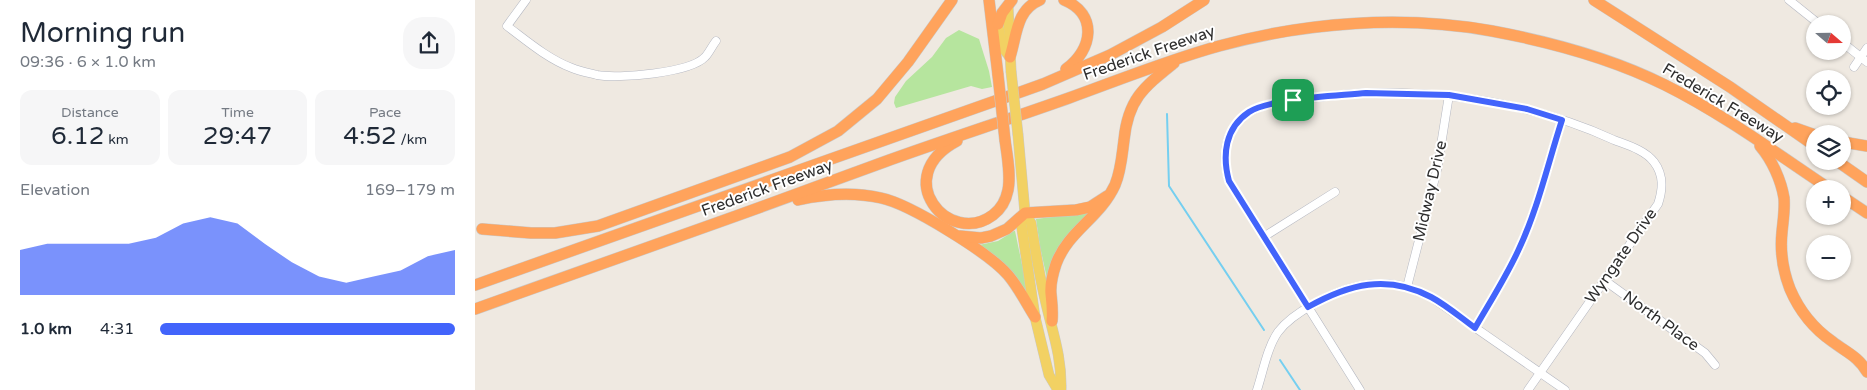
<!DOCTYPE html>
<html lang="en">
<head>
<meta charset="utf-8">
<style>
	body { margin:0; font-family:"Varela Round",sans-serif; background:#f6f6f7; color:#1f2937; height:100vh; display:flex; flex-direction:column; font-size:19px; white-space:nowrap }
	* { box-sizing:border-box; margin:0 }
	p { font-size:16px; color:#747a83 }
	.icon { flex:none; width:28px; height:28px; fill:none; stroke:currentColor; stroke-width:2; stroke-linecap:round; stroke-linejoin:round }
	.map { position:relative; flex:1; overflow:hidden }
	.side { display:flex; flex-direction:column; background:#fff; width:475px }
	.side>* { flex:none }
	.needle { width:32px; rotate:110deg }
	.fabs { position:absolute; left:1331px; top:15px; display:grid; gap:10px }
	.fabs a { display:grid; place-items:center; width:45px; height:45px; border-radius:50%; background:#fff; box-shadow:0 1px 4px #0004; font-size:25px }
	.pin { position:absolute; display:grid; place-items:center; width:42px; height:42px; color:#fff; margin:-21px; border-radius:10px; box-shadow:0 2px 8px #0006 }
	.round { display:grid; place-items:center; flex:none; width:52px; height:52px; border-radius:20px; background:#f6f6f7 }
	.head { display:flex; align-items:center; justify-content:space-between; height:85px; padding:0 20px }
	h1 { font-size:28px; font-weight:600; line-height:38px }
	.figures { display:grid; grid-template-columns:repeat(3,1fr); gap:8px; height:85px; padding:5px 20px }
	.figures div { display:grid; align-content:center; border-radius:12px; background:#f6f6f7; text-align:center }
	.figures b { font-size:25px; font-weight:600 }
	.figures small { font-size:14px; font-weight:400 }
	.figures p { font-size:14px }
	.chart { height:140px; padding:10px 20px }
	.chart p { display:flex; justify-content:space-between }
	.chart svg { width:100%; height:90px; margin-top:5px; fill:#4264fb; opacity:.7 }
	ul { padding:0 20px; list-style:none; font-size:16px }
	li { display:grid; grid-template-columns:80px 60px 1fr; align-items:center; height:38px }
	li i { height:12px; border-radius:6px; background:#4264fb }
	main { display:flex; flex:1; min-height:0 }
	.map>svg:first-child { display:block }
</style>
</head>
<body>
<main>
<section class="side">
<div class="head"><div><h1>Morning run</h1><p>09:36 · 6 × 1.0 km</p></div><a class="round"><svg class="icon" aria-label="share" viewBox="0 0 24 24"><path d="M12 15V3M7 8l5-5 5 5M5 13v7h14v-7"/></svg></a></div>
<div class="figures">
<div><p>Distance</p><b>6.12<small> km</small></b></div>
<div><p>Time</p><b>29:47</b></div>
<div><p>Pace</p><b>4:52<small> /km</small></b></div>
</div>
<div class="chart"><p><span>Elevation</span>169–179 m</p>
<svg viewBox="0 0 160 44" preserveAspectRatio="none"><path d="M0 44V22L10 19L20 19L30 19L40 19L50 16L60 9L70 6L80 9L90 19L100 28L110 35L120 38L130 35L140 32L150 25L160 22V44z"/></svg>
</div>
<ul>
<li><b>1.0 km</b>4:31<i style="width:100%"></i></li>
</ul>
</section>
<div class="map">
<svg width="1392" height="390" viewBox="0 0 1392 390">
	<rect width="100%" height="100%" fill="#efe9e1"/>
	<g fill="#b6e59e">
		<path d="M484,30L504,39L514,71L517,87L507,89L496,86L421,108L419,103L420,97L431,81L457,57L471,38Z"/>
		<path d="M608,213H618L573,283L565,247L561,219Z"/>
		<path d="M539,231H540L553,293L504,245L523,241Z"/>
	</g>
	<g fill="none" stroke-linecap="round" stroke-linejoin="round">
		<g stroke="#75cff0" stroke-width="2">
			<path d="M1259,109L1271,116"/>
			<path d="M692,114L694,186L789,330"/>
			<path d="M805,360L825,390"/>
		</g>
		<defs>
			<g id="minor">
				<path d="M51,0L32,26C52,41 73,59 97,68C104,71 114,73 122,75C143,79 215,73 230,57C234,53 237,46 241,41"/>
				<path d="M1314,0L1344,24"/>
				<path d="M1368,43L1392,62"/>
				<path d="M1379,67L1392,48"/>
				<path d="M790,236L860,192"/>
				<path d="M1129,280L1230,353L1240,365"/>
				<path d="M932,287L962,170L974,95"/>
				<path d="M1000,328C1015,302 1031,277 1043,251C1063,209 1073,163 1087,120"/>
				<path d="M782,390C788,372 792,348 803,332C812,320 826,311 839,304C867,288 899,278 931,287C939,289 948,294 956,297L1090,390"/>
				<path d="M885,390L754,181C746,154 749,131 773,113C788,102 820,100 839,98C856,96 874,93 892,93C976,91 1062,105 1139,140C1152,145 1170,150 1179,162C1189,175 1188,189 1183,204L1053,390"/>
			</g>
			<g id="major">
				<path d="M533,6L536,71"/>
				<path d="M523,24L527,47L535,57"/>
				<path d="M543,135L550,213L556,223C560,248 564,274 570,299C577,331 587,356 586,390"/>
				<path d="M550,213L546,222L560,317L574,375L583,390"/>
			</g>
			<g id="highway">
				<path d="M514,0L523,75"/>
				<path d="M589,0C623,14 618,50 591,69"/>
				<path d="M1119,0L1255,87L1340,146"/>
				<path d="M523,24L527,13L537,0"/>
				<path d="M535,57C542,35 541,10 565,0"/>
				<path d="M1320,128L1340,135"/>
				<path d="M482,141C414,177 474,248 518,215C526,209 531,200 533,190C536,175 532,155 530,140"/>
				<path d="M1368,142L1392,146"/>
				<path d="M1285,146C1297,160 1306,180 1309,198C1310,210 1308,221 1307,232C1305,251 1308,271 1315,289C1324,310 1339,329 1358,342C1371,352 1384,357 1392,372"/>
				<path d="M1362,161L1392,182"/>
				<path d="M1368,197L1392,213"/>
				<path d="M323,200C350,194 379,192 406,198C435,204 514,253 533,275C544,288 551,303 560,317"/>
				<path d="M7,229L56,233H80L123,226L315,157L363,131L402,99L433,62L477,0"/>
				<path d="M485,236L506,238L516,236L532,229L550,213L601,210L615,207L632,196"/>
				<path d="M0,285L568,84L635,55L687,27L729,0"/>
				<path d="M0,309C137,261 273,212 409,162C470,140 532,120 594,98C644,80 693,60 744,46C832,22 927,15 1017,31C1076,42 1136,58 1190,85C1248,114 1301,153 1355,189"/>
				<path d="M577,321C578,311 577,304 576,294C575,284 578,273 581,264C593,231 625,218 640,185C646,171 647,155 649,140C653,99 669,87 699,63"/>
			</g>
		</defs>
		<use href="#minor" stroke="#b4b7c1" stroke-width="9"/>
		<use href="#major" stroke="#c9c9c9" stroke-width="11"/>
		<use href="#highway" stroke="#c9c9c9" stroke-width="12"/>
		<use href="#minor" stroke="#fff" stroke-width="8"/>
		<use href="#major" stroke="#f2d163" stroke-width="10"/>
		<use href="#highway" stroke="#ffa35c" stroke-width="11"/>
		<defs>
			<path id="major-bridge" d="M536,71L543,135"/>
			<path id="highway-bridge" d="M523,75L530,140"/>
		</defs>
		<use href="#major-bridge" stroke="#c9c9c9" stroke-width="11" stroke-linecap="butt"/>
		<use href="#highway-bridge" stroke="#c9c9c9" stroke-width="12" stroke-linecap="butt"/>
		<use href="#major-bridge" stroke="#f2d163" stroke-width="10"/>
		<use href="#highway-bridge" stroke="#ffa35c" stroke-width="11"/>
	</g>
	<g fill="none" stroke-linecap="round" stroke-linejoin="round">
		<defs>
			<path id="route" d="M891,93L974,95L1052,109L1087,120C1073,163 1063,209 1043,251C1031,277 1015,302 1000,328C985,317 971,305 956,297C912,274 874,284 833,307L754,181C747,155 750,128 774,112C796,98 863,96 891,93Z"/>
		</defs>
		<use href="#route" stroke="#fff" stroke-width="10"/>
		<use href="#route" stroke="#4264fb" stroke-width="6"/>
	</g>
	<g text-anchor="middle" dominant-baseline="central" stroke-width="4" stroke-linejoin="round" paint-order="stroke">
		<g font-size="16" fill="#2e2e2e" stroke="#fff">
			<text transform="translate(674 53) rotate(-19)">Frederick Freeway</text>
			<text transform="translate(1248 103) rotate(31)">Frederick Freeway</text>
			<text transform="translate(292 188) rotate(-20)">Frederick Freeway</text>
			<text transform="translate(955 191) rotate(-77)">Midway Drive</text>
			<text transform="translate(1146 256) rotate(-55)">Wyngate Drive</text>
			<text transform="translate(1186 321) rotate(36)">North Place</text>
		</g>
	</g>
</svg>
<div class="fabs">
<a><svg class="needle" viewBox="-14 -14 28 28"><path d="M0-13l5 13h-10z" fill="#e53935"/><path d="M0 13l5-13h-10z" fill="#747a83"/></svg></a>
<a><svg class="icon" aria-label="locate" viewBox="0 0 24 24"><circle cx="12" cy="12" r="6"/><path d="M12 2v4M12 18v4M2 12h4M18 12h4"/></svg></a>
<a><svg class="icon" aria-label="layers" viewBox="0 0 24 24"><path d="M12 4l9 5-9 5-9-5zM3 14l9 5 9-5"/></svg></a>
<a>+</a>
<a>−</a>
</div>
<div class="pin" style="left:818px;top:100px;background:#1e9e55"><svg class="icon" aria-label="arrive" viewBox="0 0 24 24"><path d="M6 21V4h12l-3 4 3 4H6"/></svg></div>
</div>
</main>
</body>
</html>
